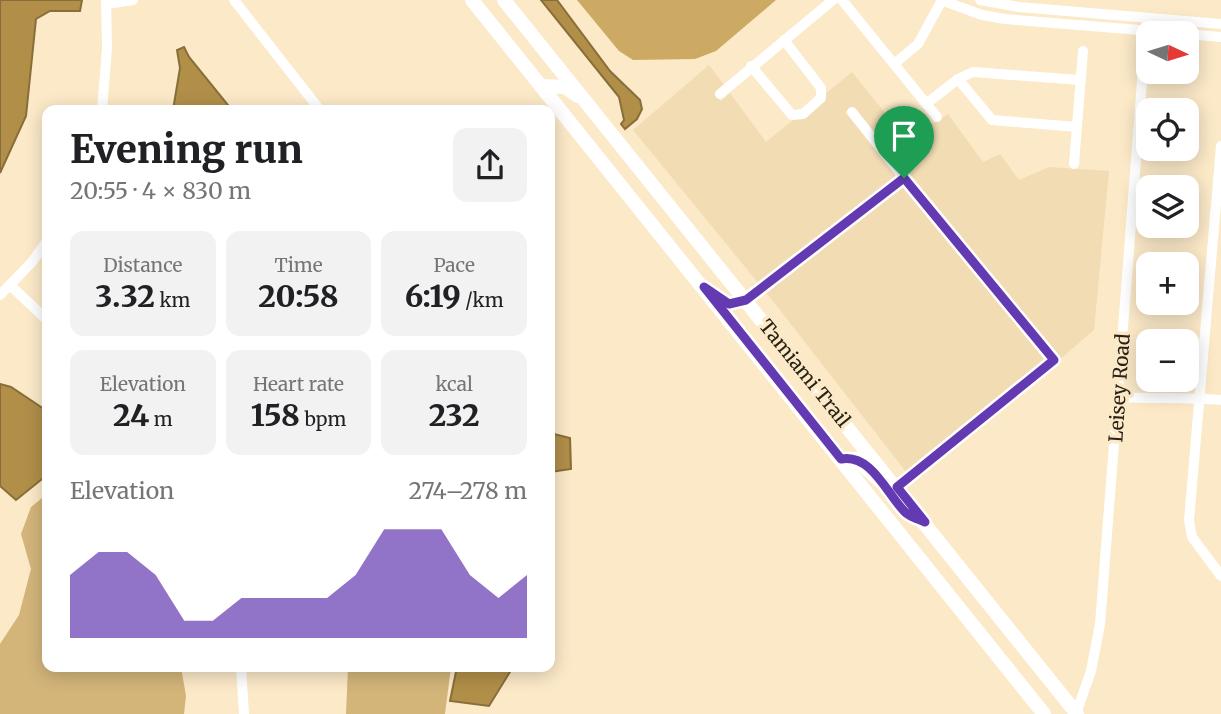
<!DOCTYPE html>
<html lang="en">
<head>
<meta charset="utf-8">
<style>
	body { margin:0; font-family:Merriweather,serif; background:#f2f2f2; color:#202124; height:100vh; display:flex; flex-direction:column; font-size:26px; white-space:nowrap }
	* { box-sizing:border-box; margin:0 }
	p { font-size:23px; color:#757577 }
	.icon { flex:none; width:38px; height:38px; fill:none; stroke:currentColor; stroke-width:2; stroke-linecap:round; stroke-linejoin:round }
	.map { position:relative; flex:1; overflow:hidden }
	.drawer { position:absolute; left:42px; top:105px; width:513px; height:567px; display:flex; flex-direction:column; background:#fff; border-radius:14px; box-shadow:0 4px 18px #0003 }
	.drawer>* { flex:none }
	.needle { width:46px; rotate:94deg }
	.controls { position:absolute; left:1136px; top:21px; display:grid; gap:14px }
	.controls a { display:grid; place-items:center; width:63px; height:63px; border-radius:14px; background:#fff; box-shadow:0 4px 18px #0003; font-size:35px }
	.pin { position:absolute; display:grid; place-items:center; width:60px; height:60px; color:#fff; margin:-72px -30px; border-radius:50% 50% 50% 0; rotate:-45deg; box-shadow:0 0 7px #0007 }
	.pin .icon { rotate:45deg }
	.round { display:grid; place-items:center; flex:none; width:74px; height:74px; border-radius:14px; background:#f2f2f2 }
	.summary { display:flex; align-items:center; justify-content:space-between; height:119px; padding:0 28px }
	h1 { font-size:38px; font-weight:800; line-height:52px }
	.stats { display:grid; grid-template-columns:repeat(3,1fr); gap:10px; height:119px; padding:7px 28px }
	.stats div { display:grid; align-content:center; border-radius:14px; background:#f2f2f2; text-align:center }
	.stats b { font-size:30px; font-weight:800 }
	.stats small { font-size:19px; font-weight:400 }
	.stats p { font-size:19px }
	.chart { height:196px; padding:14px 28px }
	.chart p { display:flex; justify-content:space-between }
	.chart svg { width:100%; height:126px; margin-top:7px; fill:#633ab2; opacity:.7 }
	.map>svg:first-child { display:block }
</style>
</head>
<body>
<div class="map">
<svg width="1221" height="714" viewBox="0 0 1221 714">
	<rect width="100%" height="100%" fill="#fbe9c8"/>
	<g fill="#f1dcb4">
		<path d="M709,65L725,86L714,95L721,101L730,93L766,142L852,72L907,140L948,114L983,162L1000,154L1019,180L1049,167L1109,171L1094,330L1058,361L853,107L845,112L897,177L759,284L633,130Z"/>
		<path d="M903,184L1048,360L907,473L765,291Z"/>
	</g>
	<g fill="#d3b57a">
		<path d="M47,494V667H181L186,696L184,714H0V644L19,615L31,569L21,534L31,507Z"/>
		<path d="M348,667H451L445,714H346Z"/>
	</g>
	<path fill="#ccaa63" d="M577,0H776L716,51L695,59L633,60L619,51Z"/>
	<g fill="#b18f49" stroke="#886e39" stroke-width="2">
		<path d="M0,0H82L80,11H50L36,19L26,116L0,173Z"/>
		<path d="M541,0H557L610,71L640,100L642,109L637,119L625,129L621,124L624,120L619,97Z"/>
		<path d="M184,47L189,57L232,110H173L180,68L177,50Z"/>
		<path d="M0,384L11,387L47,411V475L16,500L0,486Z"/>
		<path d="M550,433L570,438L571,469L550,472Z"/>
		<path d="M457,667H513L489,706L450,701Z"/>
	</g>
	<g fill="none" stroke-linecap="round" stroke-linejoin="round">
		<g stroke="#fff" stroke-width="10">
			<path d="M234,0L320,110"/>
			<path d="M842,0L937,117"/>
			<path d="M941,0L982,15L1005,19L1177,33"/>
			<path d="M980,0L1019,7L1221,24"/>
			<path d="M107,4L133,0"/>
			<path d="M1186,34L1221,37"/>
			<path d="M894,64L918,44L942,0"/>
			<path d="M751,66L792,115L803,114L821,98V88L784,40"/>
			<path d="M958,79L992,120L1077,127"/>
			<path d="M720,94L833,0"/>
			<path d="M926,104L958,79L973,72L1080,80"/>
			<path d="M102,110L107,48L106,0"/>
			<path d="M852,112L904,178"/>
			<path d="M1221,146L1189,520L1192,537L1221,576"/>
			<path d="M1074,164L1083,51"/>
			<path d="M11,286L47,320"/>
			<path d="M0,295L32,262L47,241"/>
			<path d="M746,300L904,178L1054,360L897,487"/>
			<path d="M1118,397C1153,399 1186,397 1221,400"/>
			<path d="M241,667L244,714"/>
			<path d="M1076,714L1091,671L1100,624L1147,18"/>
		</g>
		<g stroke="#fff" stroke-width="14">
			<path d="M472,0L1044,714"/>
			<path d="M504,0L1077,714"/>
			<path d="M541,86L565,87L578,96"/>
			<path d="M714,294L729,304L746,300"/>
			<path d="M841,459H856L881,482"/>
		</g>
	</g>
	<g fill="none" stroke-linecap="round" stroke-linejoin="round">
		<defs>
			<path id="route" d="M904,178L1054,360L897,487L925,522C918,519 910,517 905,512C887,494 871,453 841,459L704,287L729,304L746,300Z"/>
		</defs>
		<use href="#route" stroke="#fff" stroke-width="14"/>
		<use href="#route" stroke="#633ab2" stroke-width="9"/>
	</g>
	<g text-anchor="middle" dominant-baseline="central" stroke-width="7" stroke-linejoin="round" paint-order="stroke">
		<g font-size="19" fill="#282115" stroke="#fbe9c8">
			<text transform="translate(805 373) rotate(51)">Tamiami Trail</text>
			<text transform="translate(1119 388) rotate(-86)">Leisey Road</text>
		</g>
	</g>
</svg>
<div class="controls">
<a><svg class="needle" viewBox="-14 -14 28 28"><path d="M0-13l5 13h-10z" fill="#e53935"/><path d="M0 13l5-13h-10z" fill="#757577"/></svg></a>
<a><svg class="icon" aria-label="locate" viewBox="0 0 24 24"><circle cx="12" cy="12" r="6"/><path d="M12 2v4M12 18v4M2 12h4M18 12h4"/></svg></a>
<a><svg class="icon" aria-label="layers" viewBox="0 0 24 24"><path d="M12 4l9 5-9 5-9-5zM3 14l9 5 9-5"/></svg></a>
<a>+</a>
<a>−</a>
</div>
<div class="pin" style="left:904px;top:178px;background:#1e9e55"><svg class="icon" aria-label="arrive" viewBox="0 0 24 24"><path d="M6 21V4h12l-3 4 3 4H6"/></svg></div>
<section class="drawer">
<div class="summary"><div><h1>Evening run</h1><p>20:55 · 4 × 830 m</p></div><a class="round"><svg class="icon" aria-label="share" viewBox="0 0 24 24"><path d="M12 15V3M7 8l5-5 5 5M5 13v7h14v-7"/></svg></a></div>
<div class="stats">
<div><p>Distance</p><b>3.32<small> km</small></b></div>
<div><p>Time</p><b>20:58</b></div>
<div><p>Pace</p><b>6:19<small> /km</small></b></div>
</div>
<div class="stats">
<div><p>Elevation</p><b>24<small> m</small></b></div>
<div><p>Heart rate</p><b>158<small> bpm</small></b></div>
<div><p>kcal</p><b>232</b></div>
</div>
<div class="chart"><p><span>Elevation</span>274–278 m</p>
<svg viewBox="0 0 160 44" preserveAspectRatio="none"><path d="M0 44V22L10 14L20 14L30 22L40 38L50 38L60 30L70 30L80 30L90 30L100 22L110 6L120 6L130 6L140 22L150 30L160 22V44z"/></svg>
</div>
</section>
</div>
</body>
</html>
